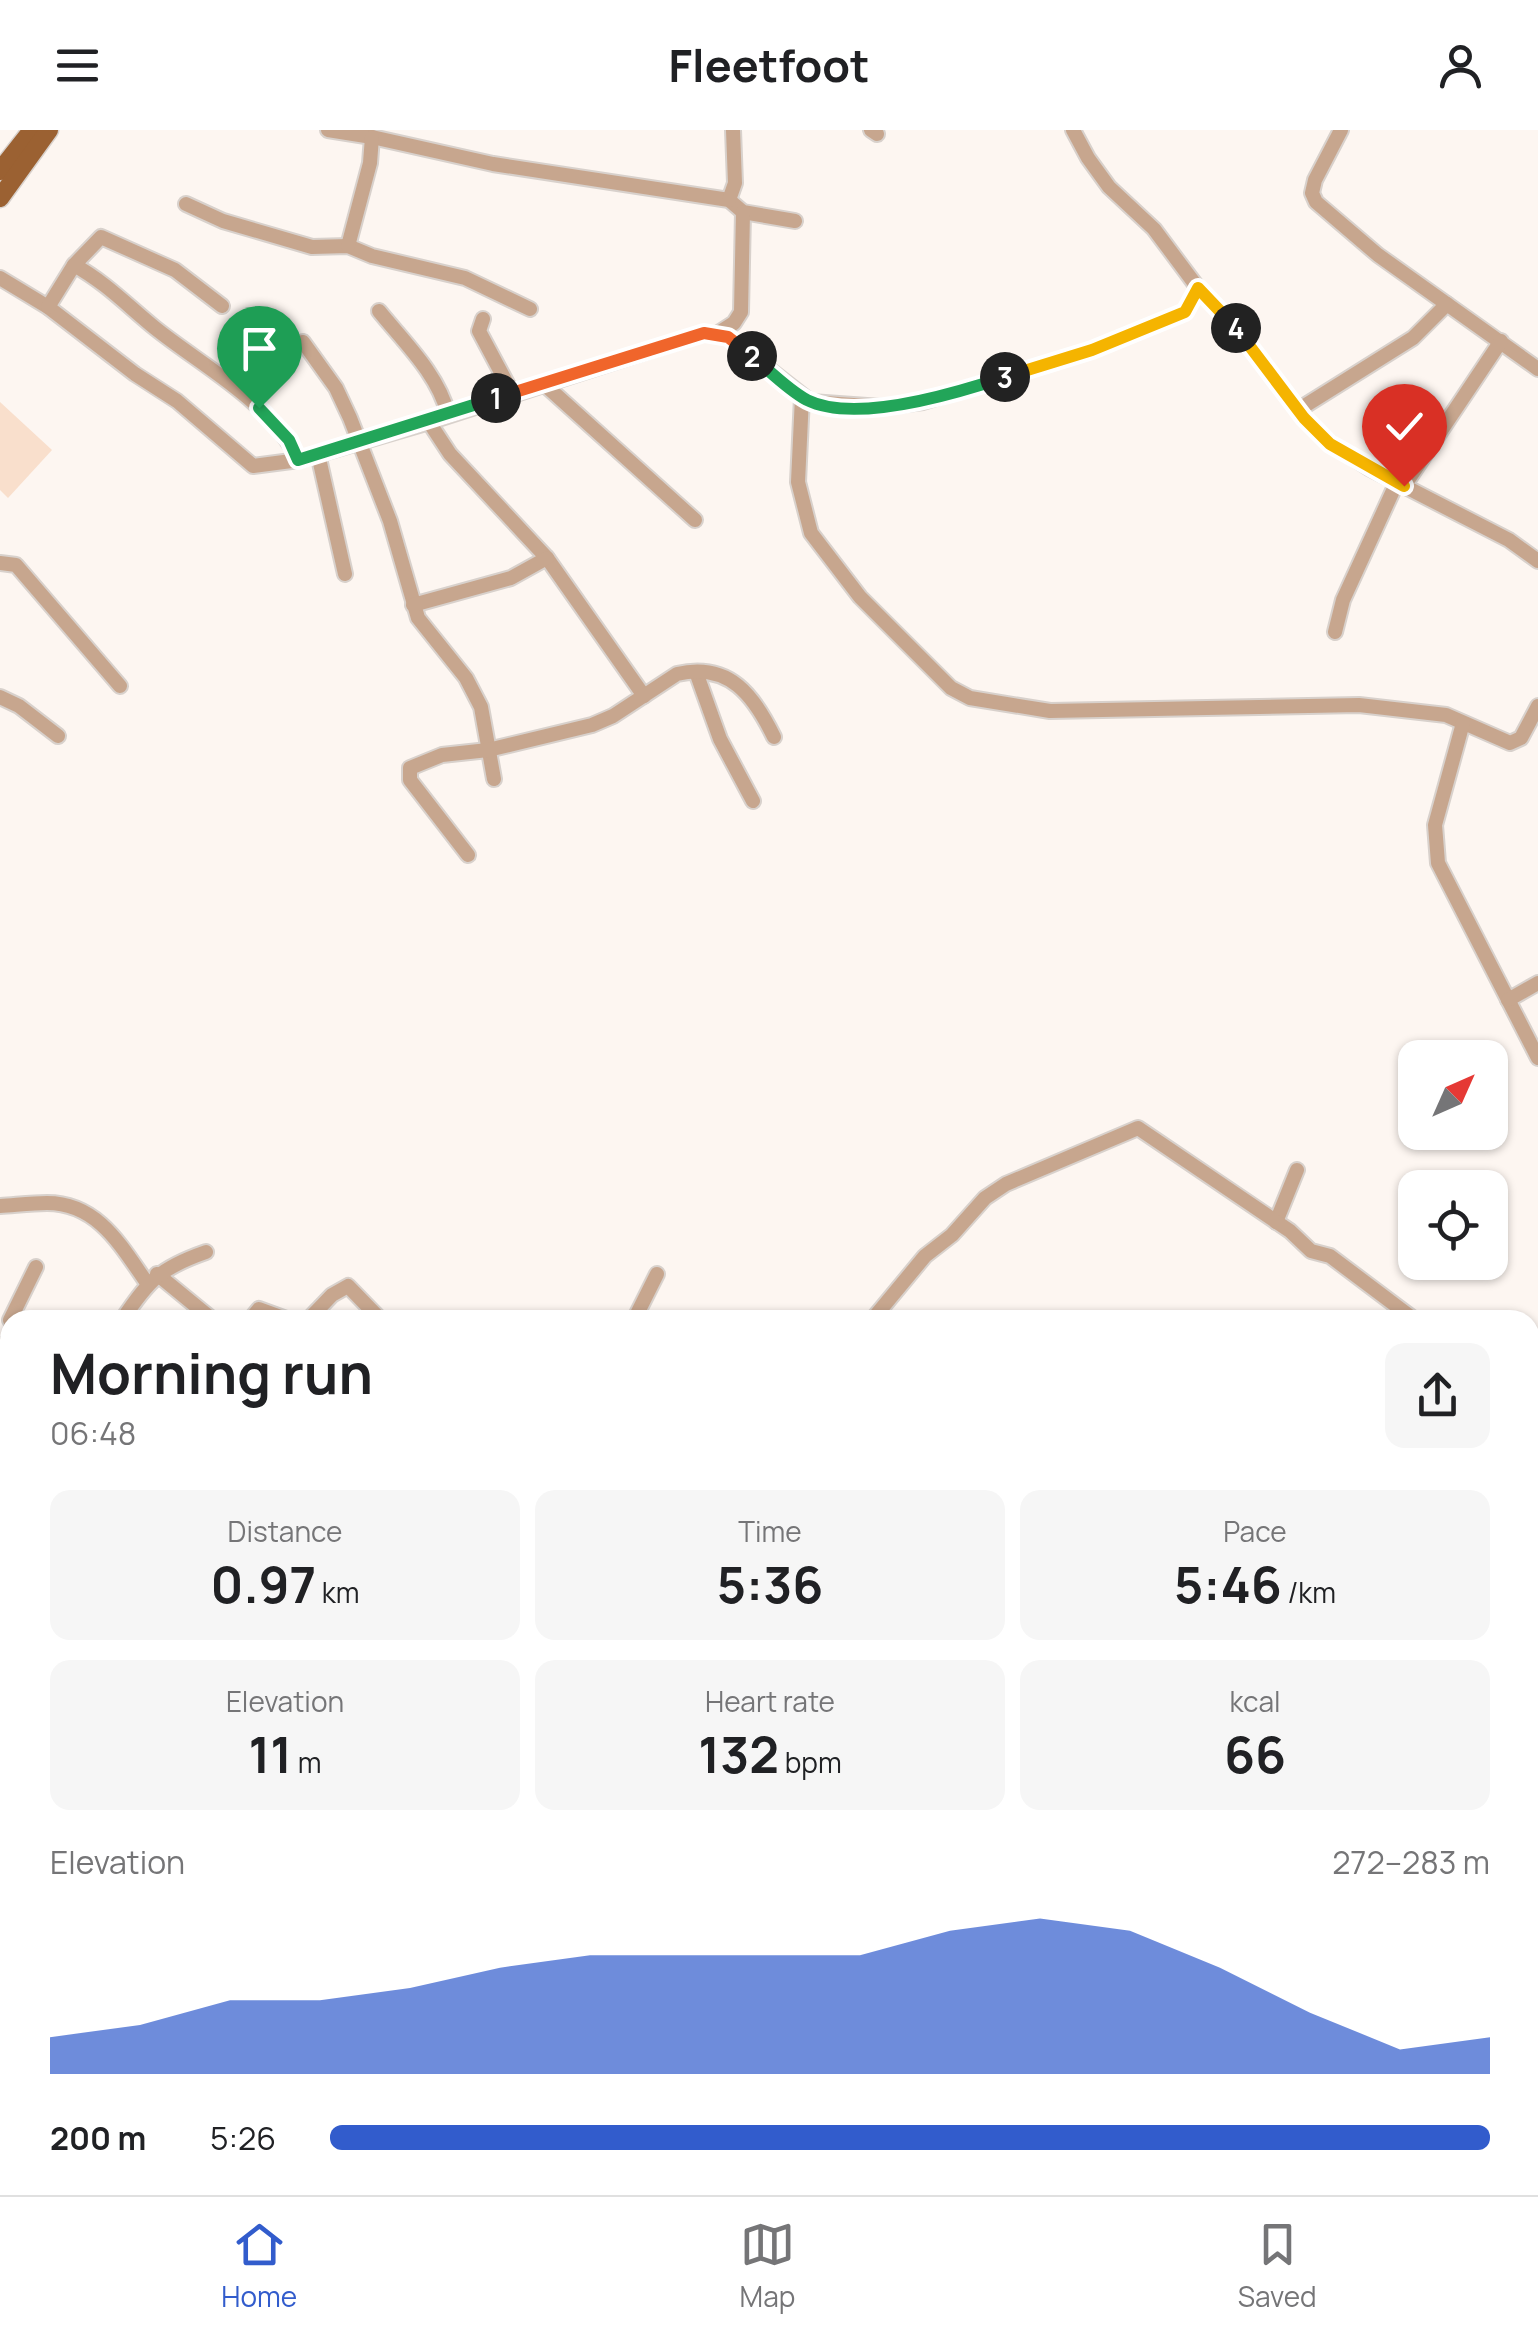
<!DOCTYPE html>
<html lang="en">
<head>
<meta charset="utf-8">
<style>
	body { margin:0; font-family:Manrope,sans-serif; background:#f6f6f6; color:#202124; height:100vh; display:flex; flex-direction:column; font-size:38px; white-space:nowrap }
	* { box-sizing:border-box; margin:0 }
	p { font-size:32px; color:#757577 }
	.icon { flex:none; width:55px; height:55px; fill:none; stroke:currentColor; stroke-width:2; stroke-linecap:round; stroke-linejoin:round }
	.map { position:relative; flex:1; overflow:hidden }
	.details { position:absolute; left:0px; top:1180px; width:1540px; height:885px; display:flex; flex-direction:column; background:#fff; border-radius:30px 30px 0 0; box-shadow:0 2px 8px #0004 }
	.details>* { flex:none }
	.needle { width:65px; rotate:45deg }
	.fabs { position:absolute; left:1398px; top:910px; display:grid; gap:20px }
	.fabs a { display:grid; place-items:center; width:110px; height:110px; border-radius:20px; background:#fff; box-shadow:0 2px 8px #0004; font-size:50px }
	.pin { position:absolute; display:grid; place-items:center; width:85px; height:85px; color:#fff; margin:-102px -42px; border-radius:50% 50% 50% 0; rotate:-45deg; box-shadow:0 0 10px #0007 }
	.pin .icon { rotate:45deg }
	.km { position:absolute; width:50px; height:50px; margin:-25px; border-radius:50%; background:#222; color:#fff; font-size:28px; line-height:50px; text-align:center }
	.round { display:grid; place-items:center; flex:none; width:105px; height:105px; border-radius:20px; background:#f6f6f6 }
	.headline { display:flex; align-items:center; justify-content:space-between; height:170px; padding:0 50px }
	h1 { font-size:55px; font-weight:700; line-height:75px }
	.stats { display:grid; grid-template-columns:repeat(3,1fr); gap:15px; height:170px; padding:10px 50px }
	.stats div { display:grid; align-content:center; border-radius:20px; background:#f6f6f6; text-align:center }
	.stats b { font-size:50px; font-weight:700 }
	.stats small { font-size:28px; font-weight:400 }
	.stats p { font-size:28px }
	.chart { height:280px; padding:20px 50px }
	.chart p { display:flex; justify-content:space-between }
	.chart svg { width:100%; height:180px; margin-top:10px; fill:#325ccc; opacity:.7 }
	ul { padding:0 50px; list-style:none; font-size:32px }
	li { display:grid; grid-template-columns:160px 120px 1fr; align-items:center; height:75px }
	li i { height:25px; border-radius:12px; background:#325ccc }
	header { display:flex; justify-content:space-between; align-items:center; height:130px; padding:0 50px; background:#fff; font-size:45px; font-weight:700 }
	.dock { display:flex; justify-content:space-around; align-items:center; height:140px; border-top:2px solid #e0e0e0; background:#fff; font-size:28px; color:#757577 }
	.dock a { display:grid; justify-items:center; gap:5px }
	.dock .on { color:#325ccc }
	.map>svg:first-child { display:block }
</style>
</head>
<body>
<header><svg class="icon" aria-label="menu" viewBox="0 0 24 24"><path d="M4 6h16M4 12h16M4 18h16"/></svg>Fleetfoot<svg class="icon" aria-label="person" viewBox="0 0 24 24"><circle cx="12" cy="8" r="4"/><path d="M4 21q1-7 8-7t8 7"/></svg></header>
<div class="map">
<svg width="1538" height="2065" viewBox="0 0 1538 2065">
	<rect width="100%" height="100%" fill="#fdf6f1"/>
	<path fill="#f9dfcc" d="M0,272L52,320L8,368L0,360Z"/>
	<g fill="none" stroke-linecap="round" stroke-linejoin="round">
		<defs>
			<g id="minor">
				<path d="M328,0L372,7L493,34L729,70L743,82L795,91"/>
				<path d="M871,0L877,4"/>
				<path d="M1073,0L1088,28L1109,57L1154,99L1198,158L1240,202L1303,287L1330,313L1369,338L1509,410L1538,431"/>
				<path d="M1341,0L1315,50L1312,63L1316,72L1378,125L1538,239"/>
				<path d="M729,70L735,53L733,0"/>
				<path d="M186,74L223,91L312,117L348,116L372,126L465,148L530,179"/>
				<path d="M348,116L370,33L372,7"/>
				<path d="M74,135C105,152 128,176 155,198C205,238 269,270 299,330"/>
				<path d="M0,148L48,177L135,244L177,271L253,336L299,330L429,292L704,203L728,207L811,272L881,277L923,272L1092,220L1185,182L1198,158"/>
				<path d="M48,177L74,135L101,107L175,140L222,176"/>
				<path d="M379,181C404,212 438,244 448,284"/>
				<path d="M483,189L479,201L512,263"/>
				<path d="M717,204L734,193L741,182L743,82"/>
				<path d="M303,212L336,258L350,288L390,391L418,488L466,548L481,577L494,649"/>
				<path d="M544,254L695,390"/>
				<path d="M802,267L798,352L811,403L860,467L951,558L970,568L1050,581L1359,575L1446,585L1510,613L1521,608L1538,576"/>
				<path d="M1298,280L1413,208L1447,174"/>
				<path d="M429,292L450,324L547,428L644,566"/>
				<path d="M318,324L345,444"/>
				<path d="M1404,356L1501,211"/>
				<path d="M0,433L16,435L120,556"/>
				<path d="M413,475L511,448L547,428"/>
				<path d="M1335,502L1343,470L1397,352"/>
				<path d="M696,542L720,609L753,671"/>
				<path d="M0,567L19,576L58,606"/>
				<path d="M1463,593L1435,695L1438,733L1538,928"/>
				<path d="M468,725L410,650V638L442,625L488,620L592,595L613,586L677,544C730,532 754,566 774,607"/>
				<path d="M1508,870L1538,853"/>
				<path d="M0,1076C16,1075 32,1073 47,1073C98,1073 121,1116 147,1153"/>
				<path d="M1276,1092L1297,1040"/>
				<path d="M157,1144L213,1190"/>
				<path d="M10,1190L36,1137"/>
				<path d="M122,1190C149,1150 160,1138 206,1122"/>
				<path d="M250,1190L259,1179L289,1190"/>
				<path d="M308,1190L332,1165L348,1156L381,1190"/>
				<path d="M634,1190L657,1144"/>
				<path d="M872,1190L925,1126L952,1105L985,1068L1006,1054L1138,998L1290,1101L1311,1121L1330,1126L1415,1190"/>
				<path d="M0,1215L10,1225"/>
				<path d="M1530,1229L1538,1217"/>
				<path d="M0,1379L10,1358"/>
				<path d="M0,1412L10,1420"/>
				<path d="M1530,1415L1538,1420"/>
				<path d="M0,1532L10,1529"/>
				<path d="M0,1620L10,1618"/>
				<path d="M0,1727L10,1724"/>
				<path d="M1530,1765L1538,1756"/>
				<path d="M0,1797L10,1853"/>
				<path d="M1530,1840L1538,1847"/>
				<path d="M0,2017L10,2012"/>
				<path d="M47,2055L49,2065"/>
				<path d="M118,2055L123,2065"/>
				<path d="M177,2055V2065"/>
				<path d="M368,2055L374,2065"/>
				<path d="M610,2055L615,2065"/>
				<path d="M872,2055L875,2065"/>
				<path d="M1224,2055L1230,2065"/>
				<path d="M1503,2055L1508,2065"/>
				<path d="M301,2065L318,2055"/>
				<path d="M399,2065L417,2055"/>
				<path d="M748,2065L750,2055"/>
			</g>
			<g id="major">
				<path d="M0,41L32,0"/>
				<path d="M0,68L49,0"/>
			</g>
		</defs>
		<use href="#minor" stroke="#d8d1cc" stroke-width="18"/>
		<use href="#major" stroke="#d8d1cc" stroke-width="21"/>
		<use href="#minor" stroke="#c7a68e" stroke-width="14"/>
		<use href="#major" stroke="#9b6132" stroke-width="18"/>
	</g>
	<g fill="none" stroke-linecap="round" stroke-linejoin="round">
		<defs>
			<path id="split-1" d="M259,278L289,310L298,330L496,268"/>
			<path id="split-2" d="M496,268L704,203L728,207L752,226"/>
			<path id="split-3" d="M752,226C770,241 787,259 807,270C855,294 957,263 1005,247"/>
			<path id="split-4" d="M1005,247L1092,220L1185,182L1198,158L1236,198"/>
			<path id="split-5" d="M1236,198L1304,288L1330,314L1404,356"/>
		</defs>
		<use href="#split-1" stroke="#fff" stroke-width="20"/>
		<use href="#split-2" stroke="#fff" stroke-width="20"/>
		<use href="#split-3" stroke="#fff" stroke-width="20"/>
		<use href="#split-4" stroke="#fff" stroke-width="20"/>
		<use href="#split-5" stroke="#fff" stroke-width="20"/>
		<use href="#split-1" stroke="#22a559" stroke-width="12"/>
		<use href="#split-2" stroke="#f0652b" stroke-width="12"/>
		<use href="#split-3" stroke="#22a559" stroke-width="12"/>
		<use href="#split-4" stroke="#f5b400" stroke-width="12"/>
		<use href="#split-5" stroke="#f5b400" stroke-width="12"/>
	</g>
</svg>
<div class="fabs">
<a><svg class="needle" viewBox="-14 -14 28 28"><path d="M0-13l5 13h-10z" fill="#e53935"/><path d="M0 13l5-13h-10z" fill="#757577"/></svg></a>
<a><svg class="icon" aria-label="locate" viewBox="0 0 24 24"><circle cx="12" cy="12" r="6"/><path d="M12 2v4M12 18v4M2 12h4M18 12h4"/></svg></a>
</div>
<div class="pin" style="left:259px;top:278px;background:#1e9e55"><svg class="icon" aria-label="arrive" viewBox="0 0 24 24"><path d="M6 21V4h12l-3 4 3 4H6"/></svg></div>
<div class="pin" style="left:1404px;top:356px;background:#d93025"><svg class="icon" aria-label="check" viewBox="0 0 24 24"><path d="M5 12l5 5 9-10"/></svg></div>
<b class="km" style="left:496px;top:268px">1</b>
<b class="km" style="left:752px;top:226px">2</b>
<b class="km" style="left:1005px;top:247px">3</b>
<b class="km" style="left:1236px;top:198px">4</b>
<section class="details">
<div class="headline"><div><h1>Morning run</h1><p>06:48</p></div><a class="round"><svg class="icon" aria-label="share" viewBox="0 0 24 24"><path d="M12 15V3M7 8l5-5 5 5M5 13v7h14v-7"/></svg></a></div>
<div class="stats">
<div><p>Distance</p><b>0.97<small> km</small></b></div>
<div><p>Time</p><b>5:36</b></div>
<div><p>Pace</p><b>5:46<small> /km</small></b></div>
</div>
<div class="stats">
<div><p>Elevation</p><b>11<small> m</small></b></div>
<div><p>Heart rate</p><b>132<small> bpm</small></b></div>
<div><p>kcal</p><b>66</b></div>
</div>
<div class="chart"><p><span>Elevation</span>272–283 m</p>
<svg viewBox="0 0 160 44" preserveAspectRatio="none"><path d="M0 44V35L10 32L20 26L30 26L40 23L50 18L60 15L70 15L80 15L90 15L100 9L110 6L120 9L130 18L140 29L150 38L160 35V44z"/></svg>
</div>
<ul>
<li><b>200 m</b>5:26<i style="width:100%"></i></li>
</ul>
</section>
</div>
<nav class="dock">
<a class="on"><svg class="icon" aria-label="home" viewBox="0 0 24 24"><path d="M3 11l9-7 9 7M6 9v11h12V9"/></svg>Home</a>
<a><svg class="icon" aria-label="map" viewBox="0 0 24 24"><path d="M3 6l6-2 6 2 6-2v14l-6 2-6-2-6 2zM9 4v14M15 6v14"/></svg>Map</a>
<a><svg class="icon" aria-label="saved" viewBox="0 0 24 24"><path d="M7 4h10v16l-5-4-5 4z"/></svg>Saved</a>
</nav>
</body>
</html>
